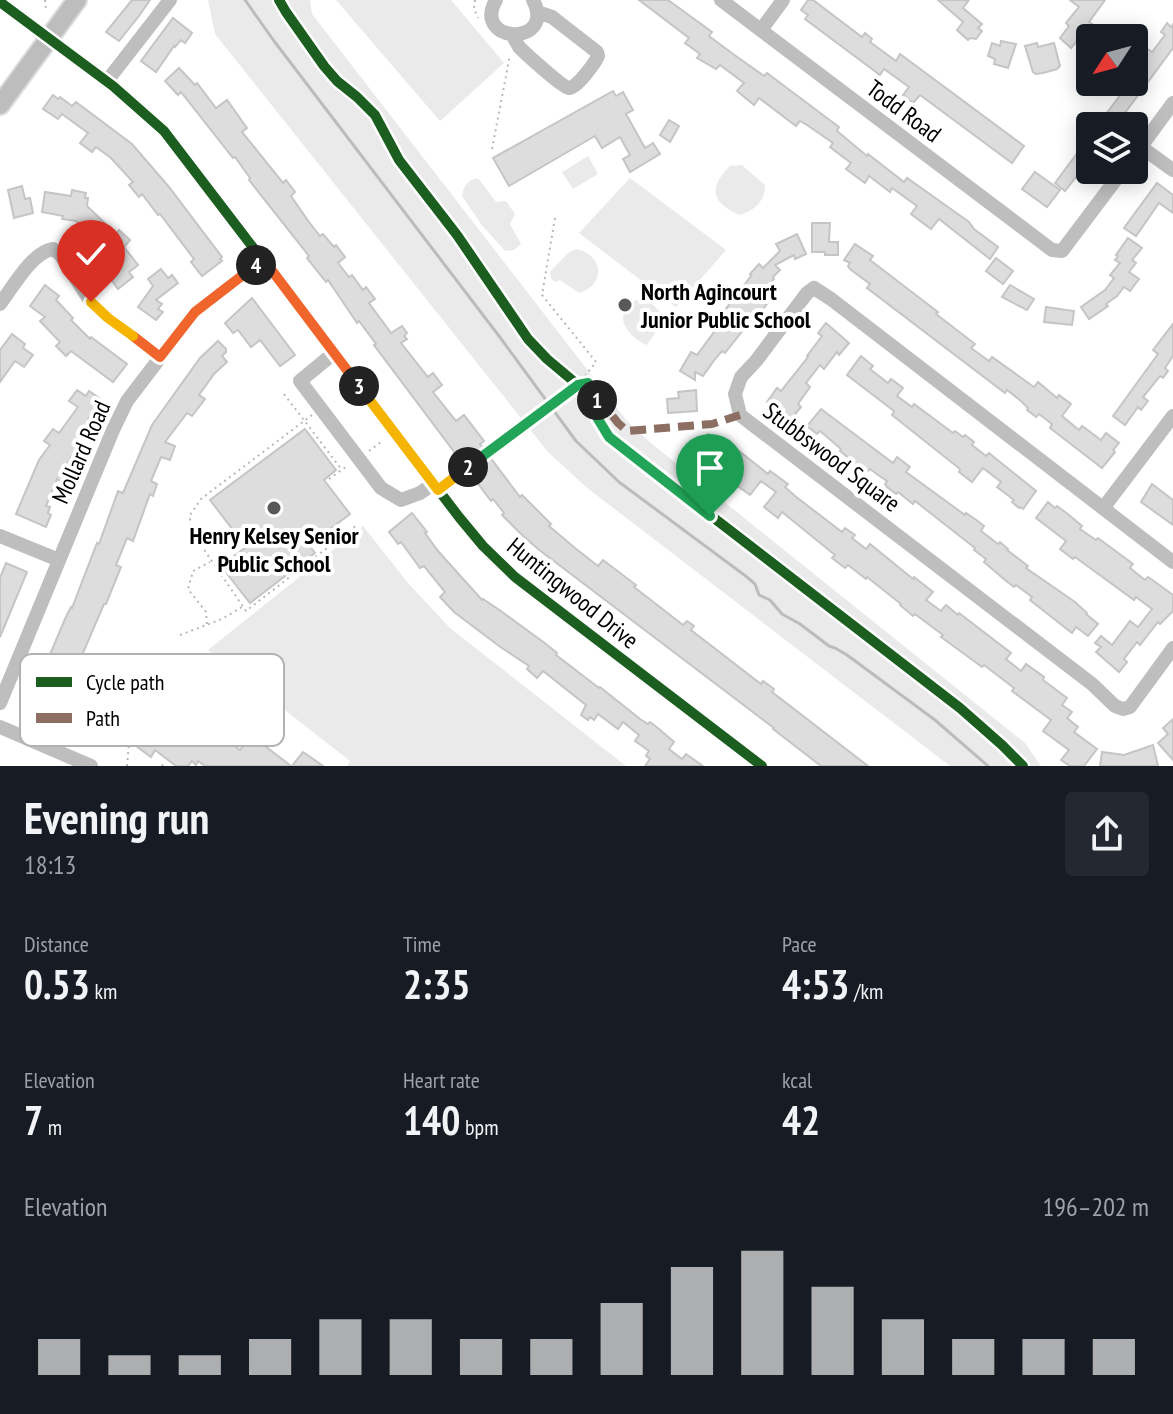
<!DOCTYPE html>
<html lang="en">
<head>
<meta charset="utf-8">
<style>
	body { margin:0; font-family:"PT Sans Narrow",sans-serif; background:#242831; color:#f1f3f6; height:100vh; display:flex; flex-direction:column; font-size:30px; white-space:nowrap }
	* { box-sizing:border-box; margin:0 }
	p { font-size:26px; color:#9ea1a6 }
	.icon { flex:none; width:44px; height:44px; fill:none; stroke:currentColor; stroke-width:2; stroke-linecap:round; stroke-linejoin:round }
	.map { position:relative; height:766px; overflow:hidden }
	.panel { display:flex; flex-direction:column; background:#171b24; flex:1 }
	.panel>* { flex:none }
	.needle { width:52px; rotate:234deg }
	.tools { position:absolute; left:1076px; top:24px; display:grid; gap:16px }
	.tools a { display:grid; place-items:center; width:72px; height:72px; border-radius:8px; background:#171b24; box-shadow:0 4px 20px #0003; font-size:40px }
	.pin { position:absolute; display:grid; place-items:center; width:68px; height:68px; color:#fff; margin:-82px -34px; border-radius:50% 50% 50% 0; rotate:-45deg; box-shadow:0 0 8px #0007 }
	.pin .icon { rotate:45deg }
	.km { position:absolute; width:40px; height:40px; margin:-20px; border-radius:50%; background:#222; color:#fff; font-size:22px; line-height:40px; text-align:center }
	.round { display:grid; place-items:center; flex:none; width:84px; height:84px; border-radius:8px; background:#242831 }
	.summary { display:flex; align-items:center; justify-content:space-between; height:136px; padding:0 24px }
	h1 { font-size:44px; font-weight:700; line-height:60px }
	.figures { display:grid; grid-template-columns:repeat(3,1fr); gap:12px; height:136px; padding:8px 24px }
	.figures div { display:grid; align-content:center }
	.figures b { font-size:40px; font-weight:700 }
	.figures small { font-size:22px; font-weight:400 }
	.figures p { font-size:22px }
	.chart { height:224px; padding:16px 24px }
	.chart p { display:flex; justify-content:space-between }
	.chart svg { width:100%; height:144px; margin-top:8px; stroke:#adaeaf; stroke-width:6 }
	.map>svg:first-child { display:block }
</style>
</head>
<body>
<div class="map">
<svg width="1173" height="766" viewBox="0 0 1173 766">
	<rect width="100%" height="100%" fill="#fff"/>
	<g fill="#eaeaea">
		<path d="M208,0H310L312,14L627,421L652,444L1025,743L1041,766H950L586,487L548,452L215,34Z"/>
		<path d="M451,0L504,63L440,121L336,0Z"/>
		<path d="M588,156L598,174L573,189L562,172Z"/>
		<path d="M742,165L765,185C765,202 754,211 739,215C710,202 709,187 730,166Z"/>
		<path d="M478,178L496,202L506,201L515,214L510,224L521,244L514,250L505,251L481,224L462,196C464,186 467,180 478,178Z"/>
		<path d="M630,178L726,250L676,307L579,233Z"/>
		<path d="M576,249C604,255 606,285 579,293L560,280L555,282L551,278L550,272L568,253Z"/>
		<path d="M643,298C671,314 662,323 647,345C623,335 610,307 643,298Z"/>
		<path d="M363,526L408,583L450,628L626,766H347L350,761L208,650Z"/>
	</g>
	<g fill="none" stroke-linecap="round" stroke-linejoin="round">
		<path stroke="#bcbcbc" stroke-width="3" d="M245,0L274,41L499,336L576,441L619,482L747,577L755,584L759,595L770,600L782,614L800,624L829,646L835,648L847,655L935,720L988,766"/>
	</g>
	<g fill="#ddd" stroke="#c5c5c5" stroke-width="2">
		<path d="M132,0H150L139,16L119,41L106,32Z"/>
		<path d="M639,0H668L712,32L709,36L733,54L764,76L767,73L839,127L837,131L867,156L868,154L904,182L907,178L969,222L974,229L998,247L990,259L939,219L931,229L911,214L917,206L892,188L890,192L869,176L865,183L846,169L851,163L830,147L833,143L807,125L800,121L796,126L759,98L754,105L737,91L744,83L720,65L716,69L697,58L700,54L685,43L689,38Z"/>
		<path d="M808,0H813L862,37L865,33L872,39L870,42L896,61L900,54L1024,146L1012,163L920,95L913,103L903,95L909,87L884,69L880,75L805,19L808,15L801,10Z"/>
		<path d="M938,0H969L963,8L982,24L978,28L982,31L976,39L970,38L968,40L957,30L963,22Z"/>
		<path d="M1070,0H1105L1089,22L1092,24L1071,48L1060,38L1069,26L1066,23L1079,7Z"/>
		<path d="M173,18L192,33L185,43L181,40L175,47L174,46L156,72L141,61Z"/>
		<path d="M1167,23L1171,27L1173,24V48L1119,121L1125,126H1097L1124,90L1114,82H1134V76L1144,62L1136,55L1143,46L1152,52L1165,35L1161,32Z"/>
		<path d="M1001,41L1016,44L1008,68L994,64L995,59L988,56L992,43L1000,46Z"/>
		<path d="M1037,43L1038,47L1054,43L1060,66L1057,69L1043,73L1036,74L1033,72L1025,46Z"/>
		<path d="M179,68L195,85L197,83L216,108L227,100L247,128L242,132L283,183L286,180L295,192L291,196L309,222L320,236L323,234L334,247L336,245L345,257L338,263L349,277L352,275L363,290L366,287L375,299L369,303L391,333L402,326L407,333L404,336L407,339L401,343L428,377L433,373L442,385L433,392L456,421L464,415L484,441L480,444L520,497L522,495L551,524L549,526L575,548L598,566L603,560L636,585L634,587L683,625L687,621L694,626L691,630L761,684L763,681L774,689L772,692L868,766H821L773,729L774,728L538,549L521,534L502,515L504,513L493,499L491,501L374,345L376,344L359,321L357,323L328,280L326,282L307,258L309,256L249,180L250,178L235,157L233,158L181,92L178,95L165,81Z"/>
		<path d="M613,91L616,96L623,92L633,110L626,114L645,148L653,143L660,154L630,172L623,159L630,155L620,137L602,148L595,136L509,186L493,158Z"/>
		<path d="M53,95L58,99L60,97L72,106L76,102L132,144L169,187L222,257L220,259L222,261L202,276L191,262L194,259L160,214L158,215L142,194L139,197L129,185L133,182L111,158L96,147L92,152L80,143L88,133L62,114L58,119L43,109Z"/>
		<path d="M669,120L679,126L670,142L660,135Z"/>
		<path d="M1090,136V159L1065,191L1055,183Z"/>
		<path d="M1035,172L1060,190L1047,207L1022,189Z"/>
		<path d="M1157,183L1173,195V213L1159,203L1136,236L1124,228Z"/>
		<path d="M22,186L25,199L30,198L33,213L14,218L8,190Z"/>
		<path d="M72,190L86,193L85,198H88L87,206L116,234L119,230L130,240L124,247L138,265L129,272L133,277L118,289L105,271L113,265L96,249L100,244L76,221L62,219L63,216L42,212L45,192L71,196Z"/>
		<path d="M812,223H830L829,242H838V255H825V252H812Z"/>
		<path d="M797,234L806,254L795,259L794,255L775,265L780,270L773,277L774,279L760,294L769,301L762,311L760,309L725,353L722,351L715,359L703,376L695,372V380L680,371L691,352L697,355L722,321L718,319L751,276L750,274L759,264L763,268L780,251L776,244Z"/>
		<path d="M1128,238L1142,248L1132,260L1136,263L1129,272L1139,279L1130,291L1124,287L1117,296L1106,304L1108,306L1089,319L1081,307L1105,290L1114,278L1110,275L1120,263L1115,260L1118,256L1116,255Z"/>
		<path d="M855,244L873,256L870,260L938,312L936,314L975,344L971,348L989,361L992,357L1034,387L1038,382L1057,398L1059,395L1071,404L1062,416L1079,430L1082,426L1101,440L1106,433L1119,443L1113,450L1115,452L1102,468L1050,428L1052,424L1039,414L1036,417L1027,410L1028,408L1021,401L1007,390L1005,393L867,288L870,284L850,269L848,266L850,263L844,260Z"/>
		<path d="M996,258L1013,271L1003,284L986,271Z"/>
		<path d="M161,269L168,278L172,275L178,283L156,300L162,304L158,309L163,312L156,320L138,307L153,286L148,279Z"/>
		<path d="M45,285L59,296L56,300L73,318L71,320L90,339L91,337L127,364L113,382L71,351L66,356L56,346L60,342L40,321L45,317L30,306Z"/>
		<path d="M1010,285L1034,299L1027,310L1002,297Z"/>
		<path d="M252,298L295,355L280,366L260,340L251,347L238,330L233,333L225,323Z"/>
		<path d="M1046,307L1074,311L1072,325L1044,322Z"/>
		<path d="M826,323L849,343L839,355L837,352L824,369L820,365L806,383L810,387L798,404L801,407L792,418L767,402L777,388L781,391L808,357L807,356L822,336L818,333Z"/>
		<path d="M1173,324V356L1165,368L1168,371L1163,378L1160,376L1143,397L1148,401L1141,410L1138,407L1125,425L1113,416L1158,354L1153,350Z"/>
		<path d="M12,334L25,344L23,348L33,355L24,367L15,361L0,382V350Z"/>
		<path d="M218,341L226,349V352L222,356L227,362L214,374L199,395L205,399L192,416L187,413L165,442L175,446L170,460L161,457L151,481L157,484L153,496L150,494L133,541L127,538L116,565L121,567L106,604H104L77,667L62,661L60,664L48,659L65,619L71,607L72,608L97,543L99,544L118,491L123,493L152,425L200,358Z"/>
		<path d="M861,356L873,366L870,369L888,383L891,379L903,388L897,396L912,407L914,404L953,433L955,431L963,437L965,435L974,442L972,445L986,456L989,453L1036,491L1023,509L1020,507L1019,508L1012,502L1014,500L997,487L1001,482L983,468L972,482L959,472L960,469L892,415L894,411L847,375Z"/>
		<path d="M77,390L86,396L89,391L102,400L88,419L91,421L77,440L81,443L68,462L72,465L60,481L57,479L46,506L50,507L48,513L51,515L46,527L16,514L39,460L50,445L44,441L53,429L59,433L78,407L69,401Z"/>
		<path d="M696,390L697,411L668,413L667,399L679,398L678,392Z"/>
		<path d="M821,409L893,463L897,457L910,467L906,472L965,515L966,513L975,519L984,526L981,531L998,544L1000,542L1008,549L1007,550L1028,566L1026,568L1075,602L1087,613L1086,614L1098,624L1088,636L1076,627L1072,633L1030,600L1032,597L1016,585L1014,587L1005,580L984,562L986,559L974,550L975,548L915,501L913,504L898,492L896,494L887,487L885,484L887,481L878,475L870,469L868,471H865L840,451L841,449L820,431L817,434L807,426Z"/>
		<path d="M305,429L336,470L324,480L350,514L309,545L315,553L250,603L221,566L246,547L210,500Z"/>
		<path d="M708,434L715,441L717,439L726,449L709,463L694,446Z"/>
		<path d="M739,451L768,474L770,471L788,484L785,487L795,496L842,532L845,528L855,535L852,538L866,549L870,544L913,579L914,577L933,592L926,600L941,611L946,605L958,615L959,613L1011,653L1006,659L1021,671L1026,664L1044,677L1043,680L1067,698L1062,705L1072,712L1067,718L1078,727L1074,732L1097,749L1084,766H1070L1061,760L1069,750L1043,731L1051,720L1012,691L1014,688L984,665L982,667L941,637L943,635L915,614L913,616L900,605L901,604L867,577L866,579L848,565L845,568L832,558L835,555L782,512L778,518L764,507L776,492L761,481L750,495L721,474Z"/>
		<path d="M1152,484L1173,500V525L1141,502Z"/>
		<path d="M1048,502L1055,508L1057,506L1069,515L1082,526L1080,529L1096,540L1098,538L1133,564L1130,568L1145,580L1148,577L1151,579L1173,595V611L1160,624L1158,622L1140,645L1137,642L1124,659L1127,662L1119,672L1096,652L1101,647L1095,643L1101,636L1112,645L1130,621L1138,627L1152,609L1136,597L1134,600L1075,557L1073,559L1060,549L1066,541L1036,518Z"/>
		<path d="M412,513L427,532L425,533L438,551L482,600L483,599L498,609L546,644L557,653L556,655L599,688L600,687L640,719L648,724L650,722L659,729L674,742L669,749L682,759L686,754L703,766H645L650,759L646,756L649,751L635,741L639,735L623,722L618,729L598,714L594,720L590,717L588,720L581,715L586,705L543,671L537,678L527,669L529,666L499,646L454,612L440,597L445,592L424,566L420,568L401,542L398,544L389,532Z"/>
		<path d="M6,563L27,572L0,637V578Z"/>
		<path d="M165,693L186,710L200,693L221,709L214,718L216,720L211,727L240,750L249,739L259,746L261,743L291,766H205L198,761L196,765L192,761L188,766H176L155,750L151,757L136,746L149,727L139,719L148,708L152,710Z"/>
		<path d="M1173,719V760L1158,743L1168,734L1163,728Z"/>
		<path d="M1153,745L1158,766H1100L1102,752L1124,755Z"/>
		<path d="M303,752L309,756L323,766H292Z"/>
	</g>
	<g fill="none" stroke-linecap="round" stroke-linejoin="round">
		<defs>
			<path id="major" d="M0,105L77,0"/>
		</defs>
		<use href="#major" stroke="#dbdbdb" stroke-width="22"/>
		<g stroke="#b8b8b8" stroke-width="2" stroke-dasharray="2 4" stroke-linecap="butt">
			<path d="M45,0L46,10"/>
			<path d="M475,0L474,9L478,18"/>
			<path d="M492,149L510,55"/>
			<path d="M555,218L542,295L596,362L578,385"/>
			<path d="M284,394L342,470"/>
			<path d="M312,415L201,499L190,515V529L246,611L358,524"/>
			<path d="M369,451L381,442"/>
			<path d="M329,479L347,466"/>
			<path d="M207,624L206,612L188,589L193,571L210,562"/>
			<path d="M180,635L222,619L242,607"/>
			<path d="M127,766L129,743"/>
			<path d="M162,766L165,761"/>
		</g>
		<g stroke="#bebebe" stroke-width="14">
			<path d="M496,0C471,44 557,47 533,0"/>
			<path d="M721,0L1052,250L1062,251L1123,170"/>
			<path d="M0,2L113,86L164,131L459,517L483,546L515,577L762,766"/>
			<path d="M761,30L783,0"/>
			<path d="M513,36C513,37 519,46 519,47C525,53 562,87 569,88C576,89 595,63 598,56L597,52L552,17L537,12"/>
			<path d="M107,81L170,0"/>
			<path d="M1141,147L1173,170"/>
			<path d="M1134,156L1173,103"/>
			<path d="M0,304C13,287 32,252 53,249L60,254L91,302L108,318L160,357"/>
			<path d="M334,353L300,381L381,488L401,500L420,493L433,484"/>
			<path d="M1104,507L1173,416"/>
			<path d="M0,536L59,560"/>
			<path d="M1173,562L831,299L814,288L807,293L756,361L741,377L735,394L740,415L1092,684L1115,706L1123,709L1130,707L1173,648"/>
			<path d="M0,703L113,430L127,401L195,312L264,260"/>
			<path d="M0,727L91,766"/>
		</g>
		<use href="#major" stroke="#bdbdbd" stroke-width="18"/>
		<path stroke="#8d6e63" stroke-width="8" stroke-dasharray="16 8" stroke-linecap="butt" d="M598,397L618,423L627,431L712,424L740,415"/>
		<defs>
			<g id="cycleway">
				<path d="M279,0L286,12L324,66L337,81L357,97L375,115L399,160L457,235L528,339L547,359L578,385"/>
				<path d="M0,2L113,86L164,131L459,517L483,546L515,577L762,766"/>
				<path d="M438,490L578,385L588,383L596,395L598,419L609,437L960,708L1002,745L1023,766"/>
			</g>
		</defs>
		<use href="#cycleway" stroke="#fff" stroke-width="15"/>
		<use href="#cycleway" stroke="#1b5e20" stroke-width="10"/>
	</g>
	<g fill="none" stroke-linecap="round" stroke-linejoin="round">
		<defs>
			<path id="split-1" d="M597,400L598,419L609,437L710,516"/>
			<path id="split-2" d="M468,467L578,385L588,383L596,395L597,400"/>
			<path id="split-3" d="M359,386L438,490L468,467"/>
			<path id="split-4" d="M256,265L264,260L359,386"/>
			<path id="split-5" d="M133,336L160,357L195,312L256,265"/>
			<path id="split-6" d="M91,302L108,318L133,336"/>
		</defs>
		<use href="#split-1" stroke="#fff" stroke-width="16"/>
		<use href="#split-2" stroke="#fff" stroke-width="16"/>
		<use href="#split-3" stroke="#fff" stroke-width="16"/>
		<use href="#split-4" stroke="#fff" stroke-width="16"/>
		<use href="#split-5" stroke="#fff" stroke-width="16"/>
		<use href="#split-6" stroke="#fff" stroke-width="16"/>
		<use href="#split-1" stroke="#22a559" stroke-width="10"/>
		<use href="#split-2" stroke="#22a559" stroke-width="10"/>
		<use href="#split-3" stroke="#f5b400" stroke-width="10"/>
		<use href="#split-4" stroke="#f0652b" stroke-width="10"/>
		<use href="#split-5" stroke="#f0652b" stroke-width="10"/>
		<use href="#split-6" stroke="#f5b400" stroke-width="10"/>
	</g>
	<g fill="#595959" stroke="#fff" stroke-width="3">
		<circle cx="625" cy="305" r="8"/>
		<circle cx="274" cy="508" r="8"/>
	</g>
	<g text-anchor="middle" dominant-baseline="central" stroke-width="8" stroke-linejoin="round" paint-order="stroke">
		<g font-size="24" fill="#000" stroke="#fff">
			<text transform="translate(904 111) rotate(37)">Todd Road</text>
			<text transform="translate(81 452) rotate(-66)">Mollard Road</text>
			<text transform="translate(832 457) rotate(37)">Stubbswood Square</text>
			<text transform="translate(573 593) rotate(39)">Huntingwood Drive</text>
		</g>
		<g font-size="24" font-weight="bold" fill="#000" stroke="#fff" text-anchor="start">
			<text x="641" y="291">North Agincourt<tspan x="641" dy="28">Junior Public School</tspan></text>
			<text x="274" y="535" text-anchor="middle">Henry Kelsey Senior<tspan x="274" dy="28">Public School</tspan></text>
		</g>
	</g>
	<rect x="20" y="654" width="264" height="92" rx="12" fill="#fff" stroke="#b2b2b2" stroke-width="2"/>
	<rect x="36" y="677" width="36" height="10" fill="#1b5e20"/>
	<rect x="36" y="713" width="36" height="10" fill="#8d6e63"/>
	<g font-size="22" fill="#000">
		<text x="86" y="690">Cycle path</text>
		<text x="86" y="726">Path</text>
	</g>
</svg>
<div class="tools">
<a><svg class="needle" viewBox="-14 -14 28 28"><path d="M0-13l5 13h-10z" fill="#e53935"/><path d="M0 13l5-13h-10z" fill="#9ea1a6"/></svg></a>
<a><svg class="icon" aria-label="layers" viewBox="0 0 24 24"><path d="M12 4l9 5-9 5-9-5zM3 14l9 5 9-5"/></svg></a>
</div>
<div class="pin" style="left:710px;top:516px;background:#1e9e55"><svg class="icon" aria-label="arrive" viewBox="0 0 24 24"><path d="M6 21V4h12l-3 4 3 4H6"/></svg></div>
<div class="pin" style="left:91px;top:302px;background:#d93025"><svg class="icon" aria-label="check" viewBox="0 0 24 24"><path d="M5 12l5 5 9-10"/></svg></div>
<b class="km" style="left:597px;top:400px">1</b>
<b class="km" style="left:468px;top:467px">2</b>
<b class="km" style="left:359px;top:386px">3</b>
<b class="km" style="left:256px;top:265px">4</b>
</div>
<section class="panel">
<div class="summary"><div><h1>Evening run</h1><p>18:13</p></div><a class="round"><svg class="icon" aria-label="share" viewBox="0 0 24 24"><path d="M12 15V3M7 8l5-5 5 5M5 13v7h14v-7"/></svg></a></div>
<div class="figures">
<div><p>Distance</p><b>0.53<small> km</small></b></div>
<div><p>Time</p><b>2:35</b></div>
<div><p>Pace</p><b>4:53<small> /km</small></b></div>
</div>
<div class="figures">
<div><p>Elevation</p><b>7<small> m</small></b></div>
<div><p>Heart rate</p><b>140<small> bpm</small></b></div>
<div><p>kcal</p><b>42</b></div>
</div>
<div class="chart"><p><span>Elevation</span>196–202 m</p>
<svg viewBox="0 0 160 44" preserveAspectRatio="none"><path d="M5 44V33M15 44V38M25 44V38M35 44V33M45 44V27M55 44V27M65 44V33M75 44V33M85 44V22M95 44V11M105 44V6M115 44V17M125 44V27M135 44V33M145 44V33M155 44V33"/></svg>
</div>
</section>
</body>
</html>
